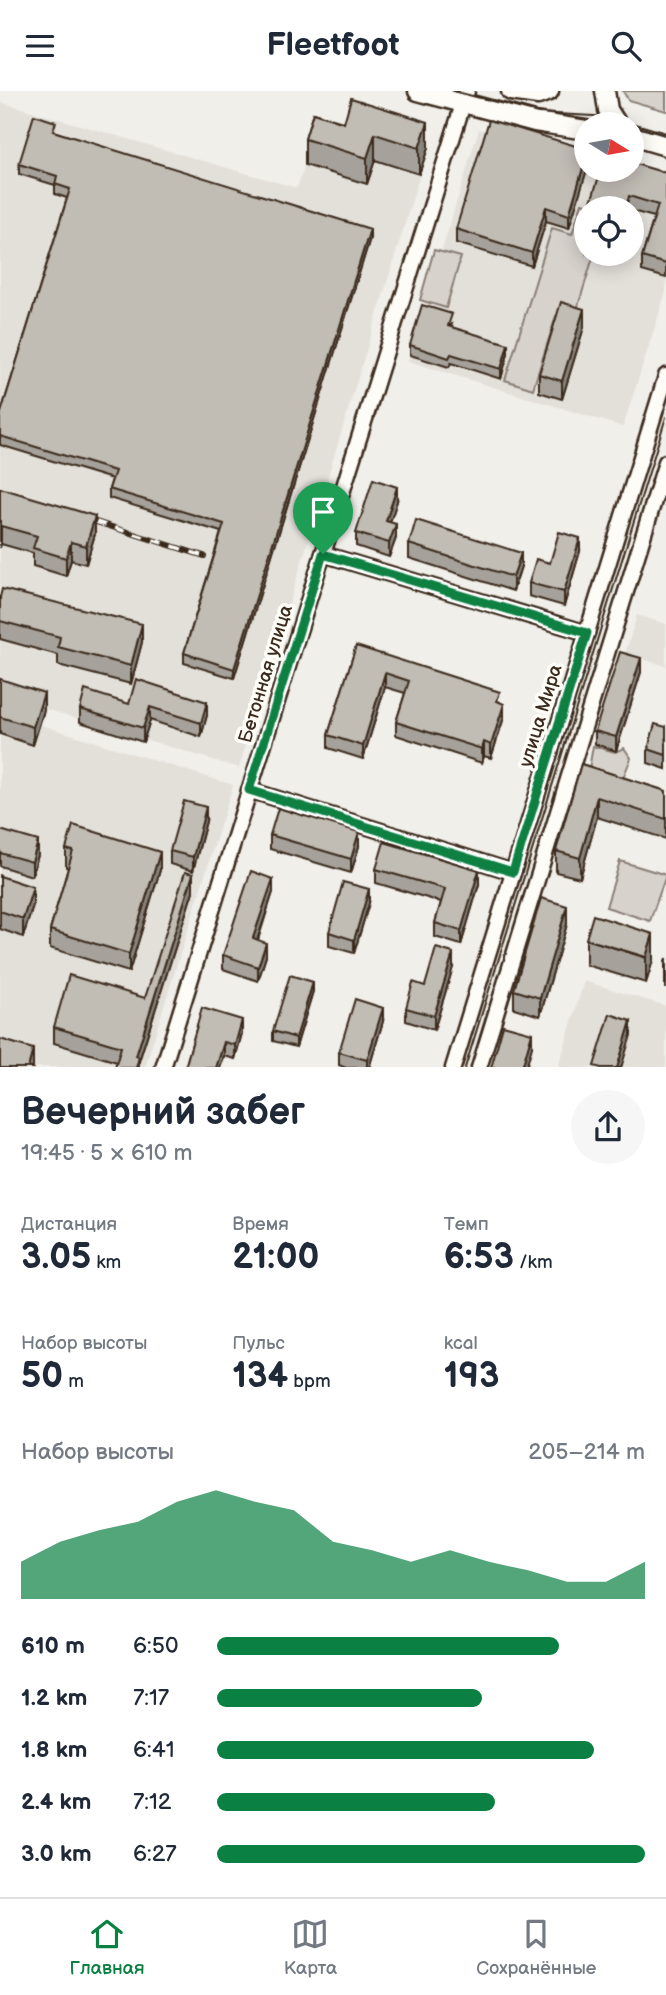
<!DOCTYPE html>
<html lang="ru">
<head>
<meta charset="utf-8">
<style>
	body { margin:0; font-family:"Balsamiq Sans",sans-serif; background:#f6f6f7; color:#1f2937; height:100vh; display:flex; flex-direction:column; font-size:26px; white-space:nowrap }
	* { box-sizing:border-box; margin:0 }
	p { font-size:23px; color:#747a83 }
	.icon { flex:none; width:38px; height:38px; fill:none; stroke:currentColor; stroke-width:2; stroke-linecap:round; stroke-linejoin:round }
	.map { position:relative; height:976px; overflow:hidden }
	.details { display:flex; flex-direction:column; background:#fff; flex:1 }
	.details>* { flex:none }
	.needle { width:46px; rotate:101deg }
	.tools { position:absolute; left:574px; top:21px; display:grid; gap:14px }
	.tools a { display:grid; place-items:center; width:70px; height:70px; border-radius:50%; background:#fff; box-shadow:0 4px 18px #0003; font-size:35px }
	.pin { position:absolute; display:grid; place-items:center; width:60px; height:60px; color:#fff; margin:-72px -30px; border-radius:50% 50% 50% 0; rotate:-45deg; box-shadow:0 0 7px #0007 }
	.pin .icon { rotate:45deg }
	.round { display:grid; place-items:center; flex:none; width:74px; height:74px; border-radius:37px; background:#f6f6f7 }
	.summary { display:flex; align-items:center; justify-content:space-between; height:119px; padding:0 21px }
	h1 { font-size:38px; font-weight:600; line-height:52px }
	.figures { display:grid; grid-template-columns:repeat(3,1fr); gap:10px; height:119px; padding:7px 21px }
	.figures div { display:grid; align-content:center }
	.figures b { font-size:35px; font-weight:600 }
	.figures small { font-size:19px; font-weight:400 }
	.figures p { font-size:19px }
	.chart { height:196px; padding:14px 21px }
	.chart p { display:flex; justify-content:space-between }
	.chart svg { width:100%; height:126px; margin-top:7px; fill:#0b8043; opacity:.7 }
	ul { padding:0 21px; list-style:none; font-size:23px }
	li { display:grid; grid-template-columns:112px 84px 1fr; align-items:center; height:52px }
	li i { height:18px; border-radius:9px; background:#0b8043 }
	header { display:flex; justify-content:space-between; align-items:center; height:91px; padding:0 21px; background:#fff; font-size:32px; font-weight:600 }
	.tab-bar { display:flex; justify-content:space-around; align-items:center; height:98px; border-top:2px solid #e0e1e3; background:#fff; font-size:19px; color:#747a83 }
	.tab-bar a { display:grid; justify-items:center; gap:4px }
	.tab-bar .selected { color:#0b8043 }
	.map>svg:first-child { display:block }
</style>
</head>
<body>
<header><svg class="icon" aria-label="menu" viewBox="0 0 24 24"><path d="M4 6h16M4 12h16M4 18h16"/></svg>Fleetfoot<svg class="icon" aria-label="search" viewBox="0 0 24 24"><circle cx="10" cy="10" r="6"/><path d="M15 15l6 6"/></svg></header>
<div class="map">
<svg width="666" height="977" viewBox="0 0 666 977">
	<rect width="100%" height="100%" fill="#f1efea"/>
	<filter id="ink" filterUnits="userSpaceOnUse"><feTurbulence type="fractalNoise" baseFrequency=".0143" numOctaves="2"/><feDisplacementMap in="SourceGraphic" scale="14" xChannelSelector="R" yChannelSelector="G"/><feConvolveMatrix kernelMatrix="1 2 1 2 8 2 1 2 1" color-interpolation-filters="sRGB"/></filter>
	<g filter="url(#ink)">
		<g fill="#e3e0da" fill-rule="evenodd">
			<path d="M0,11L297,97L313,48L351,33L428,57L239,677L0,604Z"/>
			<path d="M479,38L586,71V79H610L666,96V201L623,336L408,270ZM586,117H632V163H586Z"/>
			<path d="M637,524L666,533V575L625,563Z"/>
			<path d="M0,621L233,694L145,976H0Z"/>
			<path d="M584,890L666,915V976L558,977Z"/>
		</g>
		<g fill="#d7d2cc" stroke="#897e75" stroke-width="2">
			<path d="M623,0H666V20L628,9Z"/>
			<path d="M582,112L588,114L578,145L586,148V163H594L575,225H556L533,298L505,289L552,137L572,143Z"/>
			<path d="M434,159L461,166L446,217L420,209Z"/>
			<path d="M593,655L615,661L624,657L631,667L621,692L589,678Z"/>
			<path d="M620,770L666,784L650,830L606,816Z"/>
		</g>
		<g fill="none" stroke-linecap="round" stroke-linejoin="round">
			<defs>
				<g id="minor">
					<path d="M323,463L587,542"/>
					<path d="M249,699L513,781"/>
					<path d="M163,977L467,0"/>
					<path d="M453,977L666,285"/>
					<path d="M479,977L666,371"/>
				</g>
				<g id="major">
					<path d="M418,0L535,31L586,39"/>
					<path d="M511,0L538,4L549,0"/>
					<path d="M605,0L608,19L617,33"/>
					<path d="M632,45L666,55"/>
				</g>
			</defs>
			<use href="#minor" stroke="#3b2a1e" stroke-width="19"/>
			<use href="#major" stroke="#3b2a1e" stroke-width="23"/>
			<use href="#minor" stroke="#fdfcf7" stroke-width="14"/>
			<use href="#major" stroke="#fdfcf7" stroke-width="18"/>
			<g stroke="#3b2a1e" stroke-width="2">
				<path d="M453,0L538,22L612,26L666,42"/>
				<path d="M465,977L666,326"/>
			</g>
			<defs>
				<path id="rail" d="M77,425L204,465"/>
			</defs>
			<use href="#rail" stroke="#3b2a1e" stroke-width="6"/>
			<use href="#rail" stroke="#fdfcf7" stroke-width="3.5" stroke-dasharray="10" stroke-linecap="butt"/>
		</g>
		<g fill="#a6a29b" stroke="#3b2a1e" stroke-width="2">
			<path d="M313,22L428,57L419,83L375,69L367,93L305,74V48Z"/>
			<path d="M56,41L370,147L234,587L184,572V562L221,441L109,407V398L112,388L0,354V325L67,107L55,103V94L19,83V73Z"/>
			<path d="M586,58L569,137L546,130L532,175L456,152V138Z"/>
			<path d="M666,82V187L642,180V166L654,126L632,120V117H589Z"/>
			<path d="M452,233L451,236L508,262L501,288L451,272L449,276L410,264V254Z"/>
			<path d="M584,236L562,308L539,301V283Z"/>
			<path d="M0,397L95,443L86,473L71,469L66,485L33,475V462L1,453Z"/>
			<path d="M397,410L390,431L396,447L389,466L356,455V442Z"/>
			<path d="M409,453L521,475L513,500L409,467Z"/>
			<path d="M580,460L564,515L529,505V492L550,472Z"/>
			<path d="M0,506L142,551L131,593L58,574V564L0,548Z"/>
			<path d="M356,555L500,611L504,626L491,667L484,665L482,672L396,644V631L405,602L385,596L363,668L328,657V644Z"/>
			<path d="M641,581L616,660L595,653V640Z"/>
			<path d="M0,588L44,619L33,654L0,643Z"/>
			<path d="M129,613L207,624L201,646L150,629L143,651L80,631V618Z"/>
			<path d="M666,636V678L648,672V658Z"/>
			<path d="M581,673L666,700V748L597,726L580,787L556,781V760Z"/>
			<path d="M206,730L193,780L170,773V760Z"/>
			<path d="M0,739L38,764L32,785L0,775Z"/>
			<path d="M270,744L359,755L351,782L270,758Z"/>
			<path d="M66,758L160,779L129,881L50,857V839L68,777L66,776Z"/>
			<path d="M376,778L479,793L461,854L435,846V832L441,811L376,792Z"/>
			<path d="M0,785L33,814L23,846L0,838Z"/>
			<path d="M193,800L139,970V977L117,971L54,952V936L145,907Z"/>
			<path d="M273,801L258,849L266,865L258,890L223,878V864Z"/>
			<path d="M369,812L354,862L329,855V841Z"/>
			<path d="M567,833L540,925L514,917V899Z"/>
			<path d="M586,848L653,869L646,892L586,874Z"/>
			<path d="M666,867V897H665V871Z"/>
			<path d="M453,876L434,939L406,930V917L425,895Z"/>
			<path d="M313,900L296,956L273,950V940Z"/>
			<path d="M202,917L242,942L235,968L224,965L220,977H185Z"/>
			<path d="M383,930L369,977H346L339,974V961Z"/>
		</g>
		<g fill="#87847e" stroke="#3b2a1e" stroke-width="2">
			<path d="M428,31V57L419,83V57Z"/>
			<path d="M375,43V69L367,93V67Z"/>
			<path d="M586,67L587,79L569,137V124Z"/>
			<path d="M546,116V130L532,175V162Z"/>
			<path d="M370,138V147L234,587V578Z"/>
			<path d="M584,218V236L562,308V290Z"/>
			<path d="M508,253V262L501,288V278Z"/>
			<path d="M397,396V410L386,444V430Z"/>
			<path d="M95,425V443L86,473V455Z"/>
			<path d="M396,433V447L389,466V452Z"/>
			<path d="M1,435V453L0,457V439Z"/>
			<path d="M580,447V460L564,515V501Z"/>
			<path d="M71,451V469L66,485V467Z"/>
			<path d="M521,462V475L513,500V486Z"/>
			<path d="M142,533V551L131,593V575Z"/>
			<path d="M641,567V581L616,660V646Z"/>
			<path d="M385,582V596L363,668V655Z"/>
			<path d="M44,602V619L33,654V636Z"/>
			<path d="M207,611V624L201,646V632Z"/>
			<path d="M504,613V626L491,667V654Z"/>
			<path d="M150,616V629L143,651V637Z"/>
			<path d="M484,651V665L482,672V658Z"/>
			<path d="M597,706V726L580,787V767Z"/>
			<path d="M206,716V730L193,780V766Z"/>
			<path d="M359,741V755L351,782V768Z"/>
			<path d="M38,750V764L32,785V771Z"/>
			<path d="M160,761V779L129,881V863Z"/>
			<path d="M479,779V793L461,854V840Z"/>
			<path d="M193,783V800L139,970V977H136V965Z"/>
			<path d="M273,788V801L253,861V847Z"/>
			<path d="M33,796V814L23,846V828Z"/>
			<path d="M369,798V812L354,862V849Z"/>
			<path d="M567,815V833L540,925V907Z"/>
			<path d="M653,843V869L646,892V866Z"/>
			<path d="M266,852V865L258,890V876Z"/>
			<path d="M453,862V876L434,939V925Z"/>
			<path d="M313,891V900L296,956V947Z"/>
			<path d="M383,917V930L369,977H367V969Z"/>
			<path d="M242,929V942L235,968V954Z"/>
			<path d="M631,930V944L621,977H617Z"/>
			<path d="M532,942V956L526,977H522Z"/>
			<path d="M224,951V965L220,977H216Z"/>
			<path d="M33,958V977H28Z"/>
		</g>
		<g fill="#c1bcb4" stroke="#3b2a1e" stroke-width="2">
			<path d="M351,7L428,31L419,57L375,43L367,67L305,48L313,22L344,32Z"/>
			<path d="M34,24L56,31L53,40L370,138L234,578L184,562L224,433L109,398L115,380L0,345V325L70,98L55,93L57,85L19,73Z"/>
			<path d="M489,29L586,58V67L569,124L546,116L532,162L456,138Z"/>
			<path d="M632,72L666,82V173L642,166L658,114L629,105L626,117H589L601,79H632Z"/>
			<path d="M561,211L584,218L562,290L539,283Z"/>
			<path d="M422,214L452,223L448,235L508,253L501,278L451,263L449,267L410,254Z"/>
			<path d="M373,388L397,396L386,430L396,433L389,452L356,442Z"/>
			<path d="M0,397L95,425L86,455L71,451L66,467L33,457L37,445L1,435L0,439Z"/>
			<path d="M416,429L521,462L513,486L409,453Z"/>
			<path d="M559,441L580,447L564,501L529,492L536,468L550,472Z"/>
			<path d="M2,498L142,533L131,575L58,556L60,546L0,530V506Z"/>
			<path d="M356,555L500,601L497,610L504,613L491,654L484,651L482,658L396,631L409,590L385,582L363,655L328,644Z"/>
			<path d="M620,561L641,567L616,646L595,640Z"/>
			<path d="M0,588L44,602L33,636L0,626Z"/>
			<path d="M136,588L207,611L201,632L150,616L143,637L80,618L85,599L129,613Z"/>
			<path d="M655,633L666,636V664L648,658Z"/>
			<path d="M581,673L666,700V728L597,706L580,767L556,760Z"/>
			<path d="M184,710L206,716L193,766L170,760Z"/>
			<path d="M278,717L359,741L351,768L270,744Z"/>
			<path d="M73,734L160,761L129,863L50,839L73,760L66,758Z"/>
			<path d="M0,739L38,750L32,771L0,762Z"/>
			<path d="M384,751L479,779L461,840L435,832L445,798L376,778Z"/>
			<path d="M251,780L273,788L253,847L266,852L258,876L223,864Z"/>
			<path d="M185,781L193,783L136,965L139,966L136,977H115L121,956L54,936L69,884L145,907Z"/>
			<path d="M0,785L33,796L23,828L0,820Z"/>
			<path d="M343,791L369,798L354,849L329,841Z"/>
			<path d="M541,807L567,815L540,907L514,899Z"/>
			<path d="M593,824L653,843L646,866L586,848Z"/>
			<path d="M436,857L453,862L434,925L406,917L413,891L425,895Z"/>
			<path d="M290,884L313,891L296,947L273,940Z"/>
			<path d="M355,908L383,917L367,969L339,961Z"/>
			<path d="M202,917L242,929L235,954L224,951L216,977H185Z"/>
			<path d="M610,923L631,930L617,977H601L594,975Z"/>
			<path d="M503,934L532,942L522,977H491Z"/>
			<path d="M0,948L33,958L28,977H0Z"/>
		</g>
	</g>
	<g fill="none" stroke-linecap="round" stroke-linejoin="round" filter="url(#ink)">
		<defs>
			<path id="route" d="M323,463L587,542L513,781L249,699Z"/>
		</defs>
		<use href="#route" stroke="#fff" stroke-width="14"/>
		<use href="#route" stroke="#0b8043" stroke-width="9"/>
	</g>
	<g text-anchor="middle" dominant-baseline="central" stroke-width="7" stroke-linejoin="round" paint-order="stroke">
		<g font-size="19" fill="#3b2a1e" stroke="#fdfcf7">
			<text transform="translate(266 583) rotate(-73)">Бетонная улица</text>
			<text transform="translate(541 625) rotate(-73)">улица Мира</text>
		</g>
	</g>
</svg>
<div class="tools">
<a><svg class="needle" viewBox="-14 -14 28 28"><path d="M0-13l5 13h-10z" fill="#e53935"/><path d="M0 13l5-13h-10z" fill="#747a83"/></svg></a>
<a><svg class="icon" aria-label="locate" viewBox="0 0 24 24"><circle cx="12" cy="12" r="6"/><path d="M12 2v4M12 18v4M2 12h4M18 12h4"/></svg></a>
</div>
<div class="pin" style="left:323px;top:463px;background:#1e9e55"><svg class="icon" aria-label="arrive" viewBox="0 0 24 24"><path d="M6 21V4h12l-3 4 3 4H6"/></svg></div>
</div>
<section class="details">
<div class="summary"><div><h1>Вечерний забег</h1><p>19:45 · 5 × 610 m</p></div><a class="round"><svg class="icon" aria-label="share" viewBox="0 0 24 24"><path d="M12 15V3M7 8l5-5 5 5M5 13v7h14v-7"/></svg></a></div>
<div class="figures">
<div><p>Дистанция</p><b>3.05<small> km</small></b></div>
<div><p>Время</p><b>21:00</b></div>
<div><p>Темп</p><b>6:53<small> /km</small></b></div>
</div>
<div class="figures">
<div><p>Набор высоты</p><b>50<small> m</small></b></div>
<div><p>Пульс</p><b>134<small> bpm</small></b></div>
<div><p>kcal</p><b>193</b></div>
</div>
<div class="chart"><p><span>Набор высоты</span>205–214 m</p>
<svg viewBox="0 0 160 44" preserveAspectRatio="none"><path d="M0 44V31L10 24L20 20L30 17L40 10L50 6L60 10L70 13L80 24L90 27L100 31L110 27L120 31L130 34L140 38L150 38L160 31V44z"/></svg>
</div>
<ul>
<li><b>610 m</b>6:50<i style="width:80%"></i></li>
<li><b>1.2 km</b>7:17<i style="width:62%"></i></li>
<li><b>1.8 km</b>6:41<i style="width:88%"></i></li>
<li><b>2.4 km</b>7:12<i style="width:65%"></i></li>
<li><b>3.0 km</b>6:27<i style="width:100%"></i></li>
</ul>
</section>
<nav class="tab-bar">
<a class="selected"><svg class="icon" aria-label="home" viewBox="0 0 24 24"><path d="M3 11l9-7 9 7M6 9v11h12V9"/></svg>Главная</a>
<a><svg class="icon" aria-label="map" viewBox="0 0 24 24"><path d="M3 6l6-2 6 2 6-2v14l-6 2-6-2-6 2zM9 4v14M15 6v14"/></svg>Карта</a>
<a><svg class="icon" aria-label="saved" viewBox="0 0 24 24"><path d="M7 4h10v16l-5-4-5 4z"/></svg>Сохранённые</a>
</nav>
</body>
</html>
